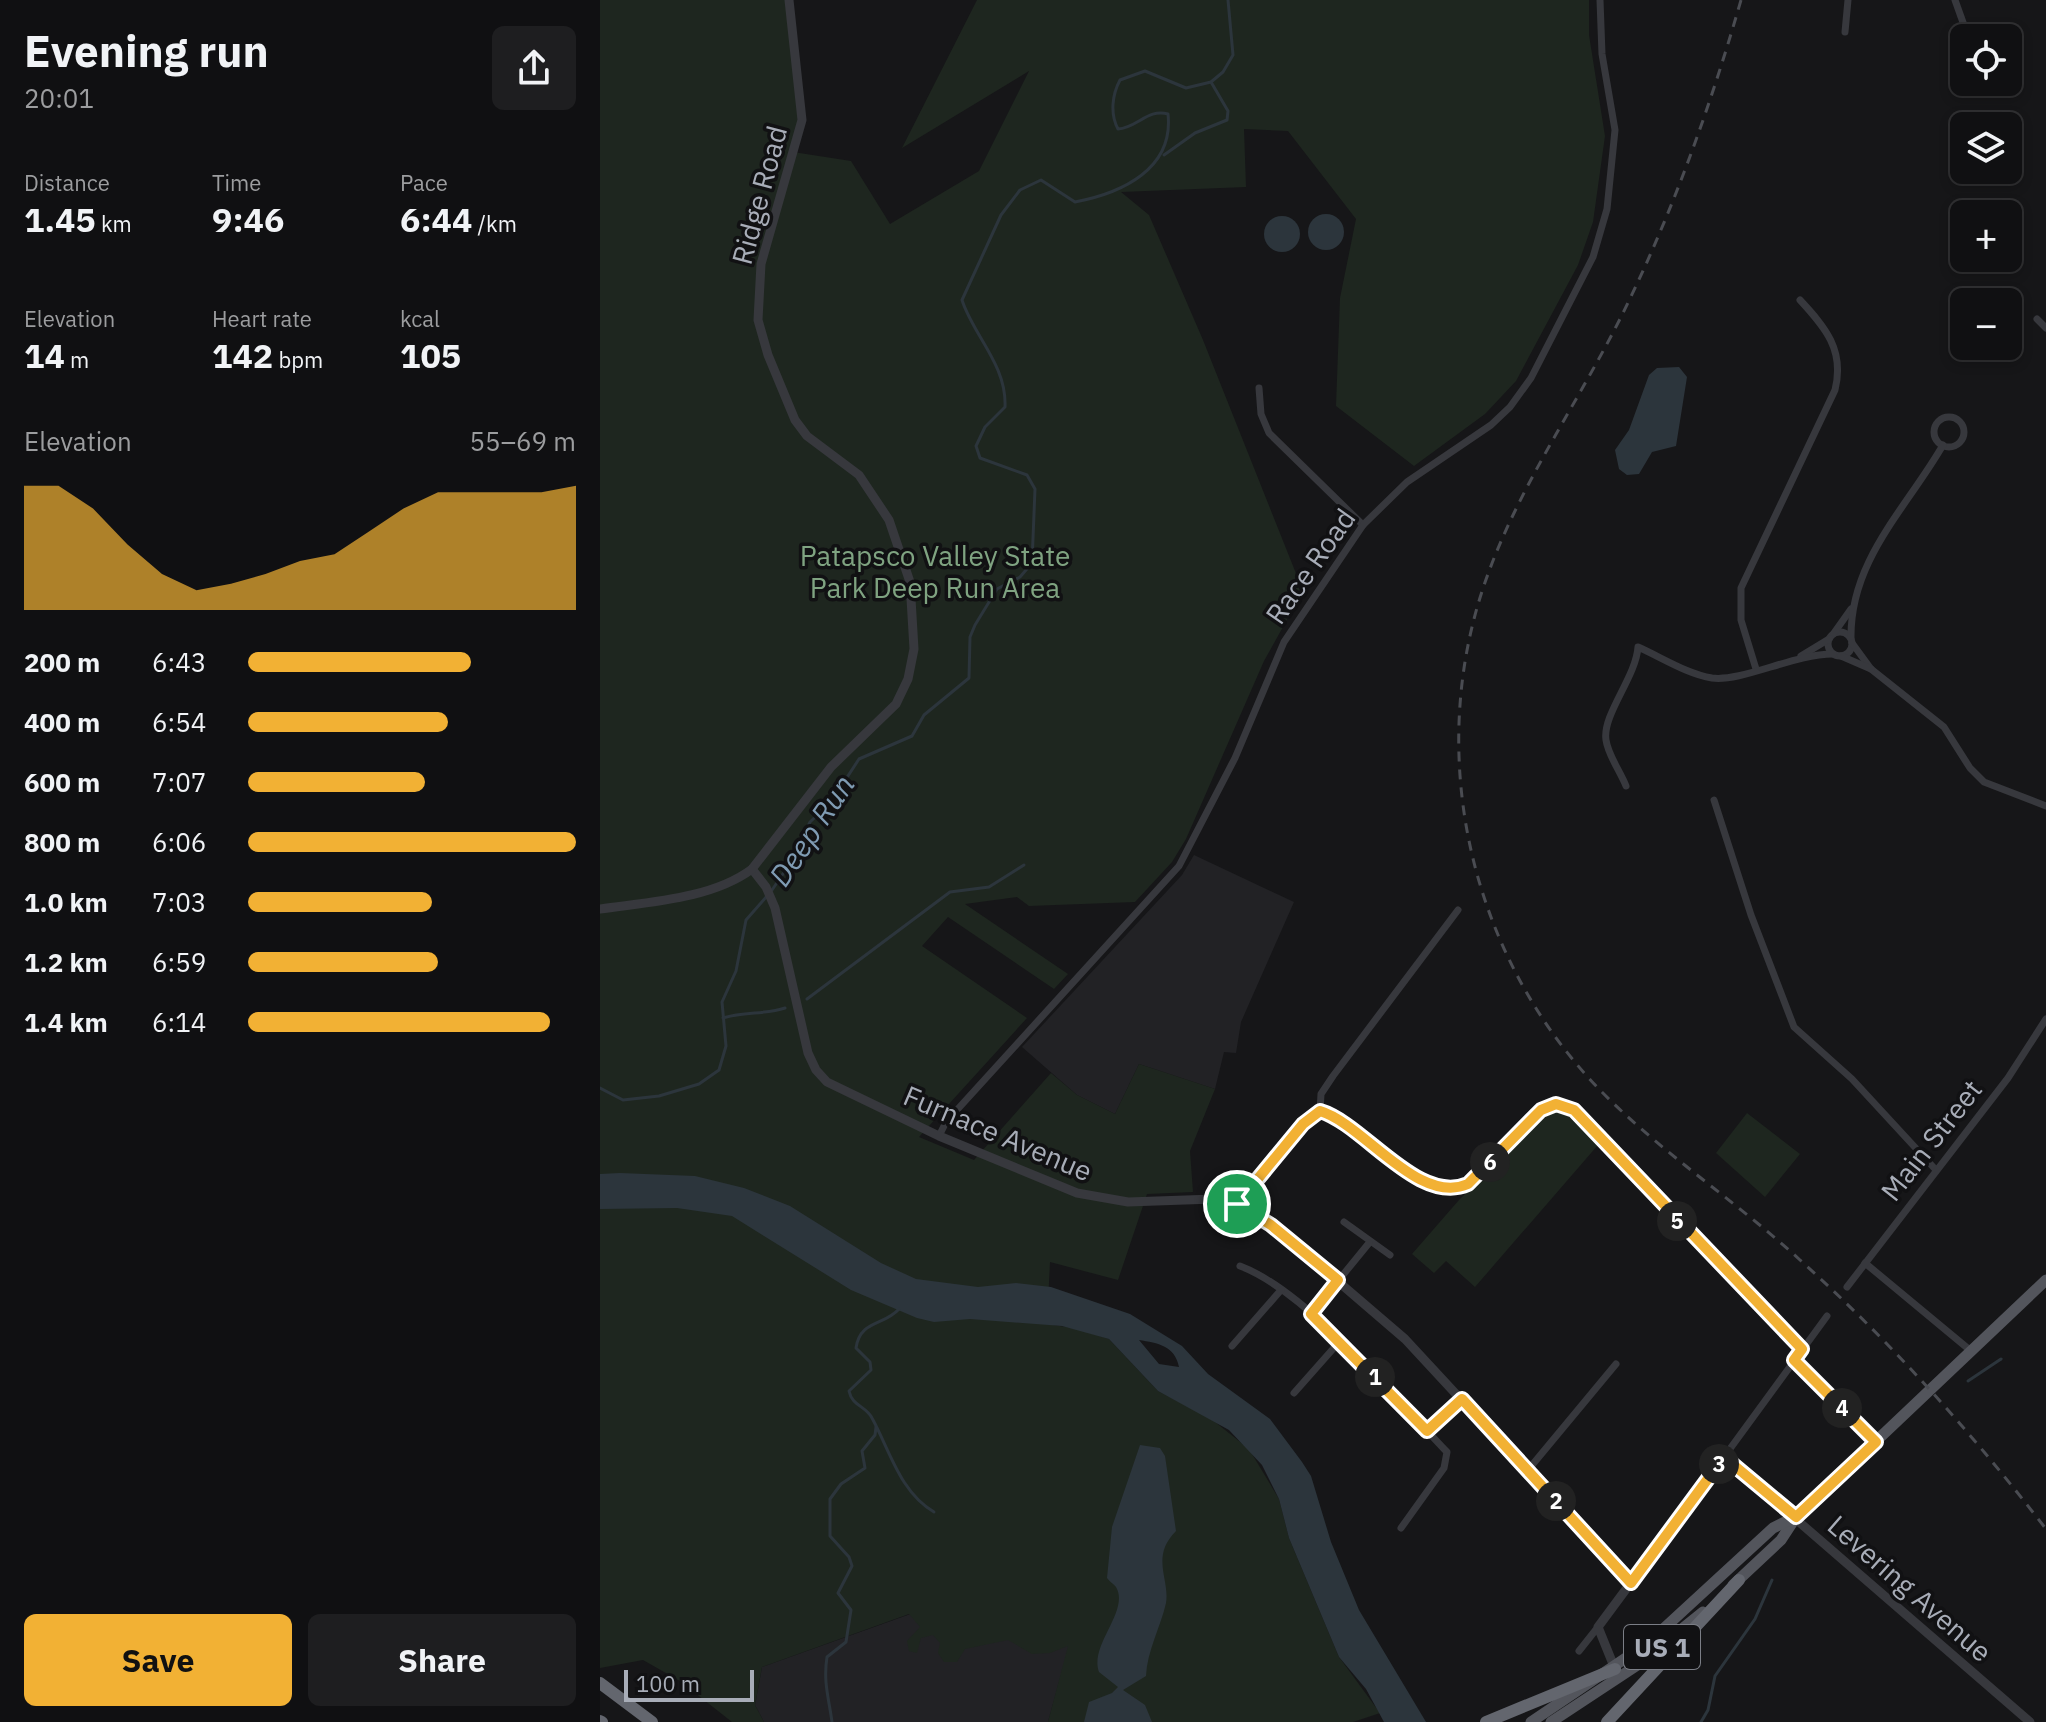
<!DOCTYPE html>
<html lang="en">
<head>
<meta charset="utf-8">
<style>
	body { margin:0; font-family:"IBM Plex Sans",sans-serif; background:#1e1e20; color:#f1f3f6; height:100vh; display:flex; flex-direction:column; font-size:30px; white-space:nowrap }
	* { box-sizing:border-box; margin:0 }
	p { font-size:26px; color:#9c9d9f }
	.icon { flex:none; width:44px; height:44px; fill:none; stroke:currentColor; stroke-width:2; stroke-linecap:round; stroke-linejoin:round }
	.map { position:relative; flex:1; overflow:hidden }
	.panel { display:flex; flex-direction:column; background:#101012; width:600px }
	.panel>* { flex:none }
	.tools { position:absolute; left:1350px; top:24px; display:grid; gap:16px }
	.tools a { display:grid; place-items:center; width:72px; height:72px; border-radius:12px; background:#101012; box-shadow:0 4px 12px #0003,0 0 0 2px #303032; font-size:40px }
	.scale { position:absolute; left:24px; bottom:20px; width:130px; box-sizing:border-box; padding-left:8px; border:4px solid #a8adb8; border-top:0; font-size:22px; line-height:28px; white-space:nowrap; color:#a8adb8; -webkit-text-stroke:6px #111113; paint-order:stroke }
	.pin { position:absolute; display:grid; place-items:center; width:68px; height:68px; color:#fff; margin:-34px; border:4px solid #fff; border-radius:50%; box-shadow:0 2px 8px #0007 }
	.km { position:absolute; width:40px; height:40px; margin:-20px; border-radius:50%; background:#222; color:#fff; font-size:22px; line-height:40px; text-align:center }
	.round { display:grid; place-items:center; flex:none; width:84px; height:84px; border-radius:12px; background:#1e1e20 }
	.head { display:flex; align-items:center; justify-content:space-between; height:136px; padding:0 24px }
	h1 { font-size:44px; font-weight:800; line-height:60px }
	.stats { display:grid; grid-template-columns:repeat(3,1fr); gap:12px; height:136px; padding:8px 24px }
	.stats div { display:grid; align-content:center }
	.stats b { font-size:34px; font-weight:800 }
	.stats small { font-size:22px; font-weight:400 }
	.stats p { font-size:22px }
	.chart { height:224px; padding:16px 24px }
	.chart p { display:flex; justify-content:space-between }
	.chart svg { width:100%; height:144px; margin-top:8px; fill:#f2b134; opacity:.7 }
	.action { display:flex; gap:16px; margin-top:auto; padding:16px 24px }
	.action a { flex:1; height:92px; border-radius:12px; background:#f2b134; color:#111; font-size:32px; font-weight:800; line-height:92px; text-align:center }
	.action a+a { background:#1e1e20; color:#f1f3f6 }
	ul { padding:0 24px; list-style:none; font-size:26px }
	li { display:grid; grid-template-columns:128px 96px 1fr; align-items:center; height:60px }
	li i { height:20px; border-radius:10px; background:#f2b134 }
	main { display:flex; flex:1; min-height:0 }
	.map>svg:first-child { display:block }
</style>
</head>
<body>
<main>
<section class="panel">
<div class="head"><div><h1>Evening run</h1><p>20:01</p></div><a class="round"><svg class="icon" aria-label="share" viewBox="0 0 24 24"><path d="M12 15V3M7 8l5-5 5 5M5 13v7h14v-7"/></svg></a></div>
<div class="stats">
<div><p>Distance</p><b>1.45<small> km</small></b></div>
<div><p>Time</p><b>9:46</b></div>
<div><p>Pace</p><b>6:44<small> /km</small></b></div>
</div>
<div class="stats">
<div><p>Elevation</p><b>14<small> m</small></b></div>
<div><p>Heart rate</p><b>142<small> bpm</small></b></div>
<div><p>kcal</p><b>105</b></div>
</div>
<div class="chart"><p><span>Elevation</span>55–69 m</p>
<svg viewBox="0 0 160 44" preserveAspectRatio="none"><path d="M0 44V6L10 6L20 13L30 24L40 33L50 38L60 36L70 33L80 29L90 27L100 20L110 13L120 8L130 8L140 8L150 8L160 6V44z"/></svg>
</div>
<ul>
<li><b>200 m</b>6:43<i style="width:68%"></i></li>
<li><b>400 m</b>6:54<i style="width:61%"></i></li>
<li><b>600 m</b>7:07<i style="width:54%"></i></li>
<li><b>800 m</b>6:06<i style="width:100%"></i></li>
<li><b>1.0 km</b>7:03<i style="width:56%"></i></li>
<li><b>1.2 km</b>6:59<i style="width:58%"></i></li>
<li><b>1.4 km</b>6:14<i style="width:92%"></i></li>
</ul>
<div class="action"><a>Save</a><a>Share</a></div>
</section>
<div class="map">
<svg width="1446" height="1722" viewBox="0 0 1446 1722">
	<rect width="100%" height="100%" fill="#161618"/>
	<g fill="#222225">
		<path d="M594,855L694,902L641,1022L636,1053L624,1052L615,1089L539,1064L515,1114L477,1095L422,1047L582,875Z"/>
		<path d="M361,1596L474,1628L448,1722H164L155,1705L162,1667Z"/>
	</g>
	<g fill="#1e261f">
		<path d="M0,0H188L201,107L193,152L251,161L290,224L379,171L429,71L302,148L377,0H989V35L1005,136L993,222L978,265L916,381L885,414L814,466L736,406L740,298L756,219L688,131L644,129L646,187L521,192L549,215L603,340L703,591L664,661L586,839L572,862L535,902L429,906L417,897L365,904L468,974L454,989L348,917L322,946L427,1018L319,1137L374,1160L451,1073L477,1095L515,1114L539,1064L615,1089L590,1151L593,1192L547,1194L518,1280L450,1262L447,1324L479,1329L509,1339L558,1391L610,1418L649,1449L679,1499L689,1538L739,1657L780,1713L753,1722H448L468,1646L450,1653L432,1654L408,1640L365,1649L357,1662H344L338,1653L340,1643L333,1635L321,1638L317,1653L309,1651L307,1641L320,1627L309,1614L162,1667L155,1705L164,1722H132L80,1681L43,1660L0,1668Z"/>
		<path d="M962,1111L974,1117L998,1145L875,1287L846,1261L834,1273L812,1254L859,1200L948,1112Z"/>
		<path d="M1147,1113L1200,1154L1165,1197L1116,1153Z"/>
	</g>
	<g fill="#2c353c" fill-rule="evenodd">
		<circle cx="726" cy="232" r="18"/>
		<circle cx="682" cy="234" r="18"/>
		<path d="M1079,367L1087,377L1076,446L1052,452L1039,474L1027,475L1019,469L1015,450L1029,430L1049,375L1057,368Z"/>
		<path d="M20,1173L95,1176L144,1188L190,1206L281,1263L316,1279L378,1287L416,1283L451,1287L530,1314L582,1346L608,1374L670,1419L702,1462L711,1476L731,1542L759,1610L826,1722H784L766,1689L739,1657L689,1538L679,1499L662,1465L629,1430L558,1391L509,1339L462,1326L370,1319L334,1322L317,1318L251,1290L132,1216L77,1208L0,1209V1174ZM539,1340C558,1343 575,1346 579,1367L559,1364Z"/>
		<path d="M540,1445L560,1448L565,1456L576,1531C550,1557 570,1579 566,1603C561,1626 547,1651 546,1676L523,1690L545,1705L552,1722H484L489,1702L512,1693L518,1687L499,1672C489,1645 530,1611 516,1587C514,1584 510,1582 507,1578L512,1527Z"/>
	</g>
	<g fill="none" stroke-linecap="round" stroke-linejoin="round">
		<g stroke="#2c353c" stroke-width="3">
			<path d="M564,155L595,133L627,120L628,111L611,82"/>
			<path d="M172,890L193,859L210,822L231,802L259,759L312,736L324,715L369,678L370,637L375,625L397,589L420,577L432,563L435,489L427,475L380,458L376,446L385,427L405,407C407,365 373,335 362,300L401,215L420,190L441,180L475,202C522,193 574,169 568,114C548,108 537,128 518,129C510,114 512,95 520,80L545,71L586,88L611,82L623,72L633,55L628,0"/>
			<path d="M207,999L350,892L389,887L424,865"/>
			<path d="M123,1018C145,1011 165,1015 185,1008"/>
			<path d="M0,1088L23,1100L59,1096L99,1084L119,1070L126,1046L122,1002L136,971L146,920L167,896"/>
			<path d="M299,1309C284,1326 260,1320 256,1348L270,1362L271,1370L249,1391C252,1406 266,1406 272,1418C290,1451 300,1492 334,1512"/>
			<path d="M1368,1381L1401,1359"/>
			<path d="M232,1722C229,1699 223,1682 227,1657L246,1642L251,1610L238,1593L252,1566L249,1557L230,1536V1499L241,1484L265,1468L262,1451L275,1435L276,1427"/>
			<path d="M1101,1722L1108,1710L1115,1676L1155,1619L1172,1580"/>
		</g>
		<g stroke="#37383d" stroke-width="7">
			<path d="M1355,0L1365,28"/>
			<path d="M1245,32L1248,0"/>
			<path d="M1437,319L1446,328"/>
			<path d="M659,388L661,414L669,433L763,525"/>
			<circle cx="1349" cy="432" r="15"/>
			<circle cx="1240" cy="644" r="12"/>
			<path d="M1234,633L1251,609"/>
			<path d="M1251,638C1250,560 1306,509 1343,445"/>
			<path d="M1252,643L1271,669L1344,727L1370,768L1384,782L1446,806"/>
			<path d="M1201,656L1229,639"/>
			<path d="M1241,656L1271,669"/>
			<path d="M1156,669L1141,620V588L1235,390C1245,350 1225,327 1200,300"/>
			<path d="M1026,786C1020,771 1008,755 1006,740C1002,715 1036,677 1038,647C1061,657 1087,674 1112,678C1142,682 1194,654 1233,654"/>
			<path d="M1114,800L1151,915L1194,1027L1252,1079L1335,1169"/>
			<path d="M720,1111C769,1126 797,1185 852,1188C895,1183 925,1095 969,1106L1202,1349"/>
			<path d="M339,1136L346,1122L579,866L635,758L684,642L763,525L807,482L891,425L910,407L931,378L993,257L1007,209L1015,130L1002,54L1000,0"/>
			<path d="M637,1204L703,1124L720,1111L721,1094L733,1076L858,910"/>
			<path d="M744,1222L790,1255"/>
			<path d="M1265,1263L1371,1351"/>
			<path d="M640,1266C707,1291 796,1399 847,1452L844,1468L801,1528"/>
			<path d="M1247,1287L1408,1078L1446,1019"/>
			<path d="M711,1314L769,1243"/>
			<path d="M632,1346L681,1290"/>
			<path d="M1194,1360L1276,1442"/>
			<path d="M694,1393L740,1341"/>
			<path d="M827,1431L862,1399"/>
			<path d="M1124,1457L1227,1316"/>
			<path d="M928,1470L1016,1364"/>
			<path d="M979,1651L998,1627"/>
		</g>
		<g stroke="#37383d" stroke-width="9">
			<path d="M152,869L166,887L175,908L208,1053L216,1070L227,1082L339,1136L477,1193L528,1202L614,1199L654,1213L692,1242L805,1339L1031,1583"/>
			<path d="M0,909C48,902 112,899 152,869L231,767L296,704L308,679L314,649L310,582L289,520L259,475L207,436L195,420L168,355L158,320L161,264L202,120L189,0"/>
			<path d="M1015,1669L998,1627L1124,1457L1430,1722"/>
		</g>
		<g stroke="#53555c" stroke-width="11">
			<path d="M1133,1585L1181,1540L1196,1517L1446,1280"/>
			<path d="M931,1722L1048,1643L1173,1528L1195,1517"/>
			<path d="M951,1722L1036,1666L1103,1612"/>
		</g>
		<g stroke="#63666e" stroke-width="12">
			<path d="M0,1683L52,1722"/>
			<path d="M0,1721L2,1722"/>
			<path d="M886,1722L1015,1669"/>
			<path d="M1007,1722L1139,1580"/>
		</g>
		<path stroke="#4a4c52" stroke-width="3" stroke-dasharray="10 8" stroke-linecap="butt" d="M1141,0C1110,108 1072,214 1022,315C979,401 921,483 888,574C823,751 869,954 999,1089C1060,1152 1136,1201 1200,1260C1291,1342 1371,1432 1446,1529"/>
	</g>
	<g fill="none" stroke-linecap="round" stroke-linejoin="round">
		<defs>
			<path id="route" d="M956,1104L974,1110L1202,1349L1194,1360L1276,1442L1196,1517L1124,1457L1031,1583L862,1399L827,1431L711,1314L738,1280L671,1225L637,1204L703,1124L720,1111C764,1124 818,1206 868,1184L941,1110Z"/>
		</defs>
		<use href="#route" stroke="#fff" stroke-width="16"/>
		<use href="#route" stroke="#f2b134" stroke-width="10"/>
	</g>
	<g text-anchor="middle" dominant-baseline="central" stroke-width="7" stroke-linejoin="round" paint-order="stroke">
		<rect fill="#111113" stroke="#7b7e86" stroke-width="2" x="1024" y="1625" width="76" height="44" rx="6"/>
		<g font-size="26" font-weight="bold" fill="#a8adb8">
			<text x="1062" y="1647">US 1</text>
		</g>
		<g font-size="28" fill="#a8adb8" stroke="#111113">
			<text transform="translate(159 195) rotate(-75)">Ridge Road</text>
			<text transform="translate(710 566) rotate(-55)">Race Road</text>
			<text transform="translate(398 1133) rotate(23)">Furnace Avenue</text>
			<text transform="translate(1331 1140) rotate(-52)">Main Street</text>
			<text transform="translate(1310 1588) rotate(41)">Levering Avenue</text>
		</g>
		<g font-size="28" fill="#7fa381" stroke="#111113">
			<text x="335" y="555">Patapsco Valley State<tspan x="335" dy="32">Park Deep Run Area</tspan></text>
		</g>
		<g font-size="30" font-style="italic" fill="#7f9bb3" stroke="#111113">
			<text transform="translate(211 830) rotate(-56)">Deep Run</text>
		</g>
	</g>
</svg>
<div class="tools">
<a><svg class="icon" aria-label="locate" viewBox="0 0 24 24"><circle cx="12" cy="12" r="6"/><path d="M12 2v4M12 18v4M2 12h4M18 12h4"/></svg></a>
<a><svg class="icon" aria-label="layers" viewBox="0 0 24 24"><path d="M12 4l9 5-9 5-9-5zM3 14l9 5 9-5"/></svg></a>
<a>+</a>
<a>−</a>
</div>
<div class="scale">100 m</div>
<div class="pin" style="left:637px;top:1204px;background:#1e9e55"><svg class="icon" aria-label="arrive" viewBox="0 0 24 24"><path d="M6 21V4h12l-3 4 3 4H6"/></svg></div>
<b class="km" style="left:775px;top:1377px">1</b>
<b class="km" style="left:956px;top:1501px">2</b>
<b class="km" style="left:1119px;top:1464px">3</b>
<b class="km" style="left:1242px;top:1408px">4</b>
<b class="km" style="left:1077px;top:1221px">5</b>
<b class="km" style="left:890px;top:1162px">6</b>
</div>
</main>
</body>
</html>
